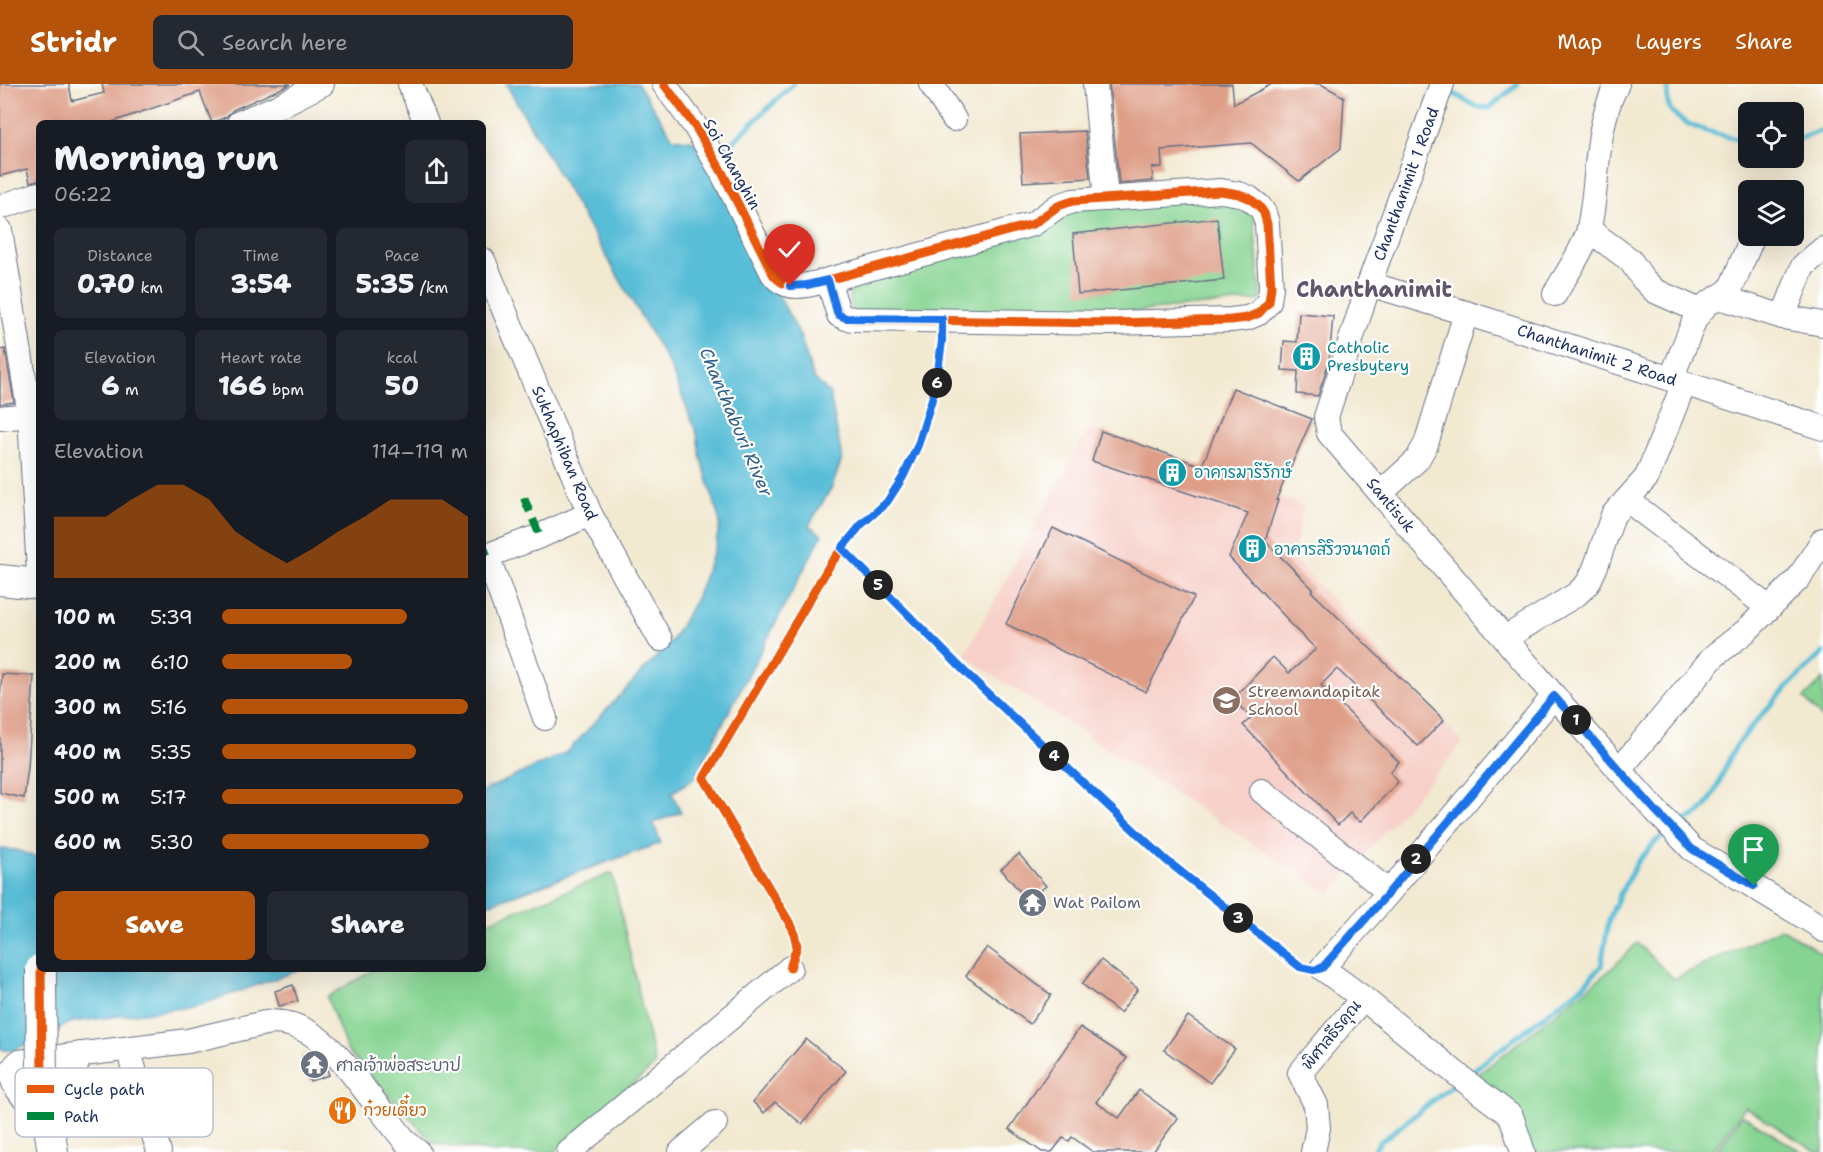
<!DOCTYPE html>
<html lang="en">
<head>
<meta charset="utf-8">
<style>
	body { margin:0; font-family:"Shantell Sans","Playpen Sans Thai",sans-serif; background:#242831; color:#f1f3f6; height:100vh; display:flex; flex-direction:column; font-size:22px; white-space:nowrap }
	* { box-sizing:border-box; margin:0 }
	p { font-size:20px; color:#9ea1a6 }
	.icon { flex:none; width:33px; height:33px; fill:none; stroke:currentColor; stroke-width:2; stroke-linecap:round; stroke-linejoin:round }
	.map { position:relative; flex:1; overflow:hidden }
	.drawer { position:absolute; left:36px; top:36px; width:450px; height:852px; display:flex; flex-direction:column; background:#171b24; border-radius:9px; box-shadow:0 6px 24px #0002 }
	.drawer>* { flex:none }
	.buttons { position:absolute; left:1738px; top:18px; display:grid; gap:12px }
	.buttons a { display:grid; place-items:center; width:66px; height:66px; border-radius:9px; background:#171b24; box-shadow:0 6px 24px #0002; font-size:30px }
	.pin { position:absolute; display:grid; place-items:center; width:51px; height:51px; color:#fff; margin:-62px -26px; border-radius:50% 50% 50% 0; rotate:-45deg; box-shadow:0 0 6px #0007 }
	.pin .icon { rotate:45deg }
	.km { position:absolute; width:30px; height:30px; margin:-15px; border-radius:50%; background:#222; color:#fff; font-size:16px; line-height:30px; text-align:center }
	.round { display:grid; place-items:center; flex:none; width:63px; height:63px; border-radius:9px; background:#242831 }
	.overview { display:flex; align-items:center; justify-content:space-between; height:102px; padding:0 18px }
	h1 { font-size:33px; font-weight:800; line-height:45px }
	.metrics { display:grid; grid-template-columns:repeat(3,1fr); gap:9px; height:102px; padding:6px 18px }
	.metrics div { display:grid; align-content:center; border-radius:9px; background:#242831; text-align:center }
	.metrics b { font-size:26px; font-weight:800 }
	.metrics small { font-size:16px; font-weight:400 }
	.metrics p { font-size:16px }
	.chart { height:168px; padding:12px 18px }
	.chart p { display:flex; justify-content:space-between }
	.chart svg { width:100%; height:108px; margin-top:6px; fill:#b45309; opacity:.7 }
	.button { display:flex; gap:12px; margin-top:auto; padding:12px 18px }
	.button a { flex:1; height:69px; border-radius:9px; background:#b45309; color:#fff; font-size:24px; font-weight:800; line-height:69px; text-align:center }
	.button a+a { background:#242831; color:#f1f3f6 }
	ul { padding:0 18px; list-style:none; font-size:20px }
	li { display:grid; grid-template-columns:96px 72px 1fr; align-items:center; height:45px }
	li i { height:15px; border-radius:8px; background:#b45309 }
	header { display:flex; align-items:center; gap:36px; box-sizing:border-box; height:84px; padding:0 30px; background:#b45309; color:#fff }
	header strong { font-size:28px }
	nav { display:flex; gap:33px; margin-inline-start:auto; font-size:21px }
	.search { width:420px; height:54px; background:#242831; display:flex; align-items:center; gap:15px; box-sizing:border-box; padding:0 21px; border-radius:9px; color:#9ea1a6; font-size:22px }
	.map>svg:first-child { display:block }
</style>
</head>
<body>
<header>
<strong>Stridr</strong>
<div class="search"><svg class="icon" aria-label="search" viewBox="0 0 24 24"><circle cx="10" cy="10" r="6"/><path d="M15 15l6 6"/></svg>Search here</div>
<nav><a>Map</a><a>Layers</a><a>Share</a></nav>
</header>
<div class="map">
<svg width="1823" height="1068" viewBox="0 0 1823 1068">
	<rect width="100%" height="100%" fill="#fff"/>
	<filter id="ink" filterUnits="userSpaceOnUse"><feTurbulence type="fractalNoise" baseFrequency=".0167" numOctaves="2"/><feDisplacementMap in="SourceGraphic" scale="12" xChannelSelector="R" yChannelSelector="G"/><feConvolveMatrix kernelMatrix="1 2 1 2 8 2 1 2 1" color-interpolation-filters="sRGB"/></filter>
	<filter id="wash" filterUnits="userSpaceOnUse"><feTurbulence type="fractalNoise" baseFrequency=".008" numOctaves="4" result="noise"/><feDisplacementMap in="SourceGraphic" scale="24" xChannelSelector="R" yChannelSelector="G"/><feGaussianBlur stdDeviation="1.35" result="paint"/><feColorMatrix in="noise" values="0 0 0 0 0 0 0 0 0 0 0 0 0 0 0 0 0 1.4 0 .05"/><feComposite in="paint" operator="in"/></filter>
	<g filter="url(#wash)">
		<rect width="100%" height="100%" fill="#f2e9d1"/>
		<path fill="#f7d0c9" d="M1089,344L1303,422L1293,474L1463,659L1330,810L964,572Z"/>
		<g fill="#87d492" stroke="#518278" stroke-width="1.5">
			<path d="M1226,113L1253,128L1261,216L1073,233L853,230L846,196L1064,126Z"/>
			<path d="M1823,595V635L1804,614Z"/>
			<path d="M612,789L655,981L555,1068H496L433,1059L347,966L327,913L375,885H483V840Z"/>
			<path d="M1781,844L1823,870V1068H1817L1745,1023L1712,1068H1530L1474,994L1609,887L1637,859L1674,895Z"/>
			<path d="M1742,1031L1802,1068H1716Z"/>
		</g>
		<g fill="#59bdd7" stroke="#3a769a" stroke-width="1.5">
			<path d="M506,0H638L673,54L694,57L799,249L813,293L830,310L842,375L832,403L809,441L822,451L694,694L672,709L681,728L653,739L661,759L483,822V707L567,668L672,556L696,515L716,460L720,438L700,370L697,350L670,282Z"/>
			<path d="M0,765L16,766L39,774V885H303L197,922L72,938L12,967L0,965Z"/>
		</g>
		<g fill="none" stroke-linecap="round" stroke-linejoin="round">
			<g stroke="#59bdd7" stroke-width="5">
				<path d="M1669,0C1668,7 1666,17 1669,23C1680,45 1727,52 1749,58"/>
				<path d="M1446,5L1476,23L1489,24L1518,0"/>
				<path d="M1794,57L1823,46"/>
				<path d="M718,72L793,0"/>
				<path d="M1678,741C1685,735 1696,733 1702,727C1719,709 1723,681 1737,661C1762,628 1792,597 1823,569"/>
				<path d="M1467,991L1583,902L1601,882L1609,835L1620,810L1637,779L1656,757L1668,748"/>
				<path d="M1373,1068L1380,1058L1457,998"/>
			</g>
		</g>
		<g id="blocks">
			<g fill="#de9e87">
				<path d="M0,0H69L72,17L104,9L102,0H291L233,26L226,33L212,39L200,8L109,39H39V96L30,98L27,85L0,92Z"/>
				<path d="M1109,0H1232L1234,20L1272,0H1321L1344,13L1341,64L1299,97L1251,59L1161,66L1162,83L1152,84L1153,97L1119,100Z"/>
				<path d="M1085,47L1090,94L1023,98L1020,50Z"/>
				<path d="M1217,134L1224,196L1078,210L1073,150Z"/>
				<path d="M1299,229L1333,232L1329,277L1318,312L1297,310L1298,287L1282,286L1284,257L1297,258Z"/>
				<path d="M5,265L14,318L0,320V266Z"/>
				<path d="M1233,304L1312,335L1276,416H1278L1265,457L1313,505L1311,507L1444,636L1418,662L1337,585L1321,601L1399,678L1390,688L1398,698L1360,738L1350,729L1338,741L1243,641L1251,634L1233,615L1273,573L1289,589L1316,565L1287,537L1288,536L1229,473L1248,429L1092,377L1101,347L1202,382Z"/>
				<path d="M1053,444L1194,513L1146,608L1006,540Z"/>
				<path d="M2,590L34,592L28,683L24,714L0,709V613Z"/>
				<path d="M1019,770L1046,802L1028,817L1001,785Z"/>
				<path d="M987,863L1051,911L1030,940L966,892Z"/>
				<path d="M1101,876L1138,905L1120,929L1082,900Z"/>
				<path d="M293,901L298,917L279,922L275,907Z"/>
				<path d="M1188,932L1235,965L1210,999L1164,966Z"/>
				<path d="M1080,943L1127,974L1096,1018L1119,1034L1139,1006L1178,1034L1153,1068H1093L1072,1053L1069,1057L1063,1054L1052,1068H1042L1009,1045Z"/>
				<path d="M806,955L846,987L802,1040L775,1018L764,1029L753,1018Z"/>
				<path d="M311,968L325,980L329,991L310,997L302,971Z"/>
			</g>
		</g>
	</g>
	<g filter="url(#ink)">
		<use href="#blocks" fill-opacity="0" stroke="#667086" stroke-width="1.5"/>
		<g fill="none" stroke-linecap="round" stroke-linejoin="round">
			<defs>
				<g id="minor">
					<path d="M410,0L426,39"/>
					<path d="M664,0L695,42L722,88L773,190C787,209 809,201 828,196L1033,140L1058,122L1073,117L1221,107L1239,110L1249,114L1259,122L1264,129L1267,140L1271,203L1269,218L1259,229L1247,234L1231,236L1111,239L854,235L846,234L839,231L828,196"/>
					<path d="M931,0L954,35"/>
					<path d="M1095,0L1106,115"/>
					<path d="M1442,0L1369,200L1326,333L1329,349L1554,612L1655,726L1692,765L1816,840L1823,846"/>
					<path d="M239,39L277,23L322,0"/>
					<path d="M0,123L39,110"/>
					<path d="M0,146L30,331L39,489"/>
					<path d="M1589,146L1630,176L1643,195L1655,207L1700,227"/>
					<path d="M483,176L590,430L660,555"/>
					<path d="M1369,200L1466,229L1823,344"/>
					<path d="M1555,210C1565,192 1585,164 1589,144C1599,97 1594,44 1617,0"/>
					<path d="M1720,213L1783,233L1823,240"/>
					<path d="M1783,233L1803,182L1823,165"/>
					<path d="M1671,295L1695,235L1707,220L1730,206L1753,152"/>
					<path d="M0,334L39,330"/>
					<path d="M1381,409L1417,376L1426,360L1466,229"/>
					<path d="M1627,416L1769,524"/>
					<path d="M487,471L545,634"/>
					<path d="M483,473L540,452L590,430"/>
					<path d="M1505,554L1577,510L1588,499L1596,482L1613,431L1647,393L1684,299"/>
					<path d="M1619,686L1714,572L1746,547L1799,494L1823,456"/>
					<path d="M1262,707L1389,808"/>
					<path d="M1363,914L1469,1000L1511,1032L1523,1068"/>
					<path d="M128,965L159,1068"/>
					<path d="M39,1024C25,1018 0,992 19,978L188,957L265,939C311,932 344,978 368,1010C381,1026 393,1042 406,1058L418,1068"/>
					<path d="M45,1024L56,1019L61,1015L81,970"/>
					<path d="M569,1068L790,884"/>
					<path d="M681,1068L715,1039"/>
					<path d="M1313,1068L1318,1044L1316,1021L1300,989L1363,914L1322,884L1384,814L1554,612"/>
				</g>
				<g id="major">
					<path d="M0,496L39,500"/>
					<path d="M42,1000L53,1068"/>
				</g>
			</defs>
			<use href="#minor" stroke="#667086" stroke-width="26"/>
			<use href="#major" stroke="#667086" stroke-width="32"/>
			<use href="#minor" stroke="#fff" stroke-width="24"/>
			<use href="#major" stroke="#fff" stroke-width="30"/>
			<defs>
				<path id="major-bridge" d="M41,885L42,1000"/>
			</defs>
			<use href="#major-bridge" stroke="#667086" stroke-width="32" stroke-linecap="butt"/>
			<use href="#major-bridge" stroke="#fff" stroke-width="30"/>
			<g stroke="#00873e" stroke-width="8" stroke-dasharray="15 8" stroke-linecap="butt">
				<path d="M524,414L540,452"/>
				<path d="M483,461L487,471"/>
			</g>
			<defs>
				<g id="cycleway">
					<path d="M664,0L695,42L722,88L773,190C787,209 809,201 828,196L1033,140L1058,122L1073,117L1221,107L1239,110L1249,114L1259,122L1264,129L1267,140L1271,203L1269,218L1259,229L1247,234L1231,236L1111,239L854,235L846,234L839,231L828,196"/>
					<path d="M842,464L966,589L1166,776L1291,877L1300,883L1314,886"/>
					<path d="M790,884L797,862L793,845L704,694L831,479L861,441L887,418L903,393L918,361L936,302L942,257V235"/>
					<path d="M41,885L42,1000"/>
				</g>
			</defs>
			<use href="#cycleway" stroke="#fff" stroke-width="13"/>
			<use href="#cycleway" stroke="#e8590c" stroke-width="9"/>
		</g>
	</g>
	<g fill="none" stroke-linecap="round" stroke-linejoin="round" filter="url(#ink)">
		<defs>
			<path id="route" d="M790,202L807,201L828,196L837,228L839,231L846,234L942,235V257L936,302L918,361L903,393L887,418L861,441L842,464L966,589L1166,776L1300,883L1314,886L1322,884L1384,814L1554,612L1655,726L1692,765L1754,802"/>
		</defs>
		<use href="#route" stroke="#fff" stroke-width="12"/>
		<use href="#route" stroke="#1a73e8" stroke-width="8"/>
	</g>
	<defs>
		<symbol id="building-disc" viewBox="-11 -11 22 22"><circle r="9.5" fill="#0f9aa8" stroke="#fff"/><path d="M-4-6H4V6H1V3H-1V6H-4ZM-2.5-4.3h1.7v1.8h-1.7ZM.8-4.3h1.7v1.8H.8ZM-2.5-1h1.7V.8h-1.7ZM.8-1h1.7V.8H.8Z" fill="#fff"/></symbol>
		<symbol id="school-disc" viewBox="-11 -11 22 22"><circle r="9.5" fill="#8d6e63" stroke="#fff"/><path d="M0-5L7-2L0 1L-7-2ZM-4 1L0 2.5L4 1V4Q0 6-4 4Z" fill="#fff"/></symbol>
		<symbol id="temple-disc" viewBox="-11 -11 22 22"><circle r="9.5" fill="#6b7280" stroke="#fff"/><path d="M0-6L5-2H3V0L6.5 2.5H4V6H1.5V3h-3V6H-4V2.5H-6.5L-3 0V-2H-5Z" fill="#fff"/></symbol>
		<symbol id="restaurant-disc" viewBox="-11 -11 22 22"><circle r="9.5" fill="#e8710a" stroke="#fff"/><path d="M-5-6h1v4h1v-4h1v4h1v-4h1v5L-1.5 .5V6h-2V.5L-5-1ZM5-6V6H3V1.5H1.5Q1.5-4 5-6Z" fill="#fff"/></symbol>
	</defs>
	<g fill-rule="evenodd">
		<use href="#building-disc" x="1290" y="256" width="33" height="33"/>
		<use href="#building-disc" x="1156" y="372" width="33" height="33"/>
		<use href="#building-disc" x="1236" y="448" width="33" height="33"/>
		<use href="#school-disc" x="1210" y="600" width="33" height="33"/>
		<use href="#temple-disc" x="1016" y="802" width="33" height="33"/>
		<use href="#temple-disc" x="298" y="964" width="33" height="33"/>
		<use href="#restaurant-disc" x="326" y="1010" width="33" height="33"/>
	</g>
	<g text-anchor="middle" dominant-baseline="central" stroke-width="4.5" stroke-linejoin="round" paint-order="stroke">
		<g font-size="16" fill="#1b2f5e" stroke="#fff">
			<text transform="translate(732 80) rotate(61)">Soi Changhin</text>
			<text transform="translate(1406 100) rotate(-70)">Chanthanimit 1 Road</text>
			<text transform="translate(1597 271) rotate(18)">Chanthanimit 2 Road</text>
			<text transform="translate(565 369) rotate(67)">Sukhaphiban Road</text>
			<text transform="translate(1391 421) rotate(50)">Santisuk</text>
			<text transform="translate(1331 951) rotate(-51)">พิศาลธีรคุณ</text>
		</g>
		<g font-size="16" fill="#0d838f" stroke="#fff" text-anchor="start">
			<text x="1327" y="263">Catholic<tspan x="1327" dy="18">Presbytery</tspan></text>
			<text x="1194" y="388">อาคารมารีรักษ์</text>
			<text x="1274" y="465">อาคารสิริวจนาตถ์</text>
		</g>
		<g font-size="16" fill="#785e54" stroke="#fff" text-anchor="start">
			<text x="1248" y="607">Streemandapitak<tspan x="1248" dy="18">School</tspan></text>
		</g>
		<g font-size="16" fill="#5b616d" stroke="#fff" text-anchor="start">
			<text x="1053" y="818">Wat Pailom</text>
			<text x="336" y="981">ศาลเจ้าพ่อสระบาป</text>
		</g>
		<g font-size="16" fill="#c56008" stroke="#fff" text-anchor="start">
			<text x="363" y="1026">ก๋วยเตี๋ยว</text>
		</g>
		<g font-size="18" font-style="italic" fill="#316188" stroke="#fff">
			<text transform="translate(736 338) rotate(67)">Chanthaburi River</text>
		</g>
		<g font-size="22" font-weight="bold" fill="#5f566c" stroke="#fff">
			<text x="1374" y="205">Chanthanimit</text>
		</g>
	</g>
	<rect x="15" y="984" width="198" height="69" rx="9" fill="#fff" stroke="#bbc1cf" stroke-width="1.5"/>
	<rect x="27" y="1001" width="27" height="8" fill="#e8590c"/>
	<rect x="27" y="1028" width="27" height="8" fill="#00873e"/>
	<g font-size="16" fill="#1b2f5e">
		<text x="64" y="1011">Cycle path</text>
		<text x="64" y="1038">Path</text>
	</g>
</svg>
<div class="buttons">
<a><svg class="icon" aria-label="locate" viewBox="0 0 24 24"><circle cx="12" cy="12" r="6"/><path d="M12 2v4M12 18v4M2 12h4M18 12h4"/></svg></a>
<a><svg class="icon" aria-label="layers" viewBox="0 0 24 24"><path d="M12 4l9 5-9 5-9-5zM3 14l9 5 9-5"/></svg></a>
</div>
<div class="pin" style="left:1754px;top:802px;background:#1e9e55"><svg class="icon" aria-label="arrive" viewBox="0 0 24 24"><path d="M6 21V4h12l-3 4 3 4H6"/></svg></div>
<div class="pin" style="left:790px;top:202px;background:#d93025"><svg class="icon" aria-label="check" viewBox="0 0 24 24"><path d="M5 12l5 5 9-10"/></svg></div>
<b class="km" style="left:1576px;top:636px">1</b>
<b class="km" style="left:1416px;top:775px">2</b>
<b class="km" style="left:1238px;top:834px">3</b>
<b class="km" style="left:1054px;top:672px">4</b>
<b class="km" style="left:878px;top:501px">5</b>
<b class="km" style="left:937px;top:299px">6</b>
<section class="drawer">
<div class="overview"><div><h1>Morning run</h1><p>06:22</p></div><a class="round"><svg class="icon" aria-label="share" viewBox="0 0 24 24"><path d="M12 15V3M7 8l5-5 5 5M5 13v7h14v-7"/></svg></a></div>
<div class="metrics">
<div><p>Distance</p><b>0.70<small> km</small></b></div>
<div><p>Time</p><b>3:54</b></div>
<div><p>Pace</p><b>5:35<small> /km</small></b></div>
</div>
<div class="metrics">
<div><p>Elevation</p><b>6<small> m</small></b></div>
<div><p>Heart rate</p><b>166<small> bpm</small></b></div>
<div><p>kcal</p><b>50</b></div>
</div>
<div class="chart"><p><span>Elevation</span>114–119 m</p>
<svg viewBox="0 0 160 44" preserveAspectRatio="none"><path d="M0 44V19L10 19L20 19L30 12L40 6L50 6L60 12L70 25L80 32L90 38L100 32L110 25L120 19L130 12L140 12L150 12L160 19V44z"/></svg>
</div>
<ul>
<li><b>100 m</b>5:39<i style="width:75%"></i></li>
<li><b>200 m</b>6:10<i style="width:53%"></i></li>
<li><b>300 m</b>5:16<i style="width:100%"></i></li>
<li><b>400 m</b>5:35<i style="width:79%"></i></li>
<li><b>500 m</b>5:17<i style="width:98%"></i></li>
<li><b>600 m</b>5:30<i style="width:84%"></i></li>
</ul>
<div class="button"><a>Save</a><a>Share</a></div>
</section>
</div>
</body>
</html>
